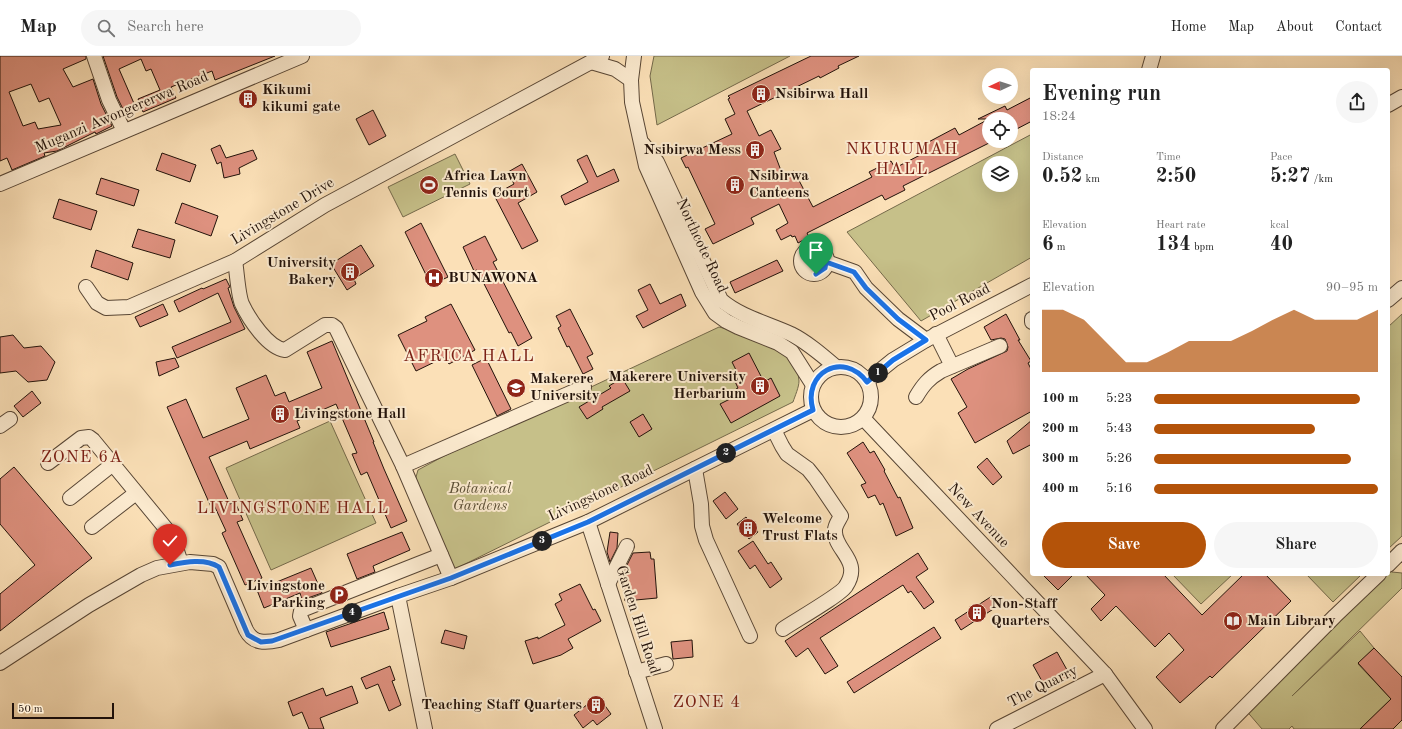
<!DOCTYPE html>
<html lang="en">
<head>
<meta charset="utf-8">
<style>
	body { margin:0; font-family:"Old Standard TT",serif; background:#f6f6f6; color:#222; height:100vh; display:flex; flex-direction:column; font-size:15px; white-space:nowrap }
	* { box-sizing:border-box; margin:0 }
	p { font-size:13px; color:#767676 }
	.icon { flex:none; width:22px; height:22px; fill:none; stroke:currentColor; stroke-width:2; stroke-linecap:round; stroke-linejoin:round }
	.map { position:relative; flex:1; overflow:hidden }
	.details { position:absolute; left:1030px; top:12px; width:360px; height:508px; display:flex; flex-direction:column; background:#fff; border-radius:4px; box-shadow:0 4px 16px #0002 }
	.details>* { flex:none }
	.needle { width:26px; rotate:267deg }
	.fabs { position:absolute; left:982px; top:12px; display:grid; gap:8px }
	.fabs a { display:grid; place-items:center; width:36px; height:36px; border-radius:50%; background:#fff; box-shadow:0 4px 16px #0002; font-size:20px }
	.scale { position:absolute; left:12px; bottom:10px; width:102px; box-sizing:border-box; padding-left:4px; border:2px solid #22120a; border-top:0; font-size:11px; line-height:14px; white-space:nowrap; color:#22120a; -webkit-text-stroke:3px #fcebd0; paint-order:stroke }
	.pin { position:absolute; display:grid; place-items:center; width:34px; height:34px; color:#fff; margin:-41px -17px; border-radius:50% 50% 50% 0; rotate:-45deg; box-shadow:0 0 4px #0007 }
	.pin .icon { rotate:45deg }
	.km { position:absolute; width:20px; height:20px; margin:-10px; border-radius:50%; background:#222; color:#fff; font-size:11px; line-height:20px; text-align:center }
	.round { display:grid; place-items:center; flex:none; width:42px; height:42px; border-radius:21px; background:#f6f6f6 }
	.head { display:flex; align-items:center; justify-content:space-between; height:68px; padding:0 12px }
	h1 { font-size:22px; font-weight:700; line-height:30px }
	.metrics { display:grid; grid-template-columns:repeat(3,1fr); gap:6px; height:68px; padding:4px 12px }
	.metrics div { display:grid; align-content:center }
	.metrics b { font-size:20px; font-weight:700 }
	.metrics small { font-size:11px; font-weight:400 }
	.metrics p { font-size:11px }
	.chart { height:112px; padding:8px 12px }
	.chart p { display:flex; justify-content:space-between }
	.chart svg { width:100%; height:72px; margin-top:4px; fill:#b45309; opacity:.7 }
	.primary-button { display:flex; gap:8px; margin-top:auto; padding:8px 12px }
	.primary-button a { flex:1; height:46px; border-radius:24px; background:#b45309; color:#fff; font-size:16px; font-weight:700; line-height:46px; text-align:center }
	.primary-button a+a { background:#f6f6f6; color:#222 }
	ul { padding:0 12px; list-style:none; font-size:13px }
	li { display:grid; grid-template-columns:64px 48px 1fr; align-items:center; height:30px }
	li i { height:10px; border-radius:5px; background:#b45309 }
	header { display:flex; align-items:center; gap:24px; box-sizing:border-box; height:56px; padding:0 20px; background:#fff; border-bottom:1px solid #e0e0e0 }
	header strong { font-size:19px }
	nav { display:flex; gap:22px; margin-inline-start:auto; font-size:14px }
	.search { width:280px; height:36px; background:#f6f6f6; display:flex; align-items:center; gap:10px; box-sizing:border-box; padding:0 14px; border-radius:22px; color:#767676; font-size:15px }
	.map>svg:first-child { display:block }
</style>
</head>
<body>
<header>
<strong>Map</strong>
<div class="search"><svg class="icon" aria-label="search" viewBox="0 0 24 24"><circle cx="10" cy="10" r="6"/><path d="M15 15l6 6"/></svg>Search here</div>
<nav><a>Home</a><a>Map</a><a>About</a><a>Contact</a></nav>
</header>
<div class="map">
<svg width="1402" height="673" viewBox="0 0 1402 673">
	<rect width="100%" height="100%" fill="#fbe0b7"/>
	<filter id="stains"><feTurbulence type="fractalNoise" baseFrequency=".005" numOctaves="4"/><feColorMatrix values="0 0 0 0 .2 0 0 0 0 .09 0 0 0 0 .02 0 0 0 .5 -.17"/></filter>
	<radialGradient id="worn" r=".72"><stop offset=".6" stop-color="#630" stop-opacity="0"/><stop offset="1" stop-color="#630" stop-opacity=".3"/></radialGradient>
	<g fill="#c6c089" stroke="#74694a" fill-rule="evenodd">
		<path d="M654,0H790L657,69L650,20Z"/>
		<path d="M1032,78V201L921,265L847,176ZM989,107H1011V129H989Z"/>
		<path d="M455,98L470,128L403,161L388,131Z"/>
		<path d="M1402,258V480L1388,493V271Z"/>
		<path d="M719,271C750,279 797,285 799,325C799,331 795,340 793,346L453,514L416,431V421L418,414L444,400Z"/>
		<path d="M330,365L376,467L271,514L226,412Z"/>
		<path d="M1388,509L1392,516L1402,517V532L1292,640L1360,575L1374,592L1358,608L1391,643L1360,673H1294L1292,670L1289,673H1262L1244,652L1379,518H1388Z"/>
		<path d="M1172,518H1233L1201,548Z"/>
		<path d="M1306,518H1362L1333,546Z"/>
	</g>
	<g fill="#de917f" stroke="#22120a" fill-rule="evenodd">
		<path d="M0,0H86V3L63,13L73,31L93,23L101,48L112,70L96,78L95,76L57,95L44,97L45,100L12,114L7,102L0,105ZM31,28L39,46L49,42L61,69L38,73L35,66L23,70L9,36Z"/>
		<path d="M103,0H275L215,24L212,15L171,31L176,42L143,56L138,43L160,34L151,13L146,15L141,3L119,13L136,52L125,57L117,41Z"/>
		<path d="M811,0H859L838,10L839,12L820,22L819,20L747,55L759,80L771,74L781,93L774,96L783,120L794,115L813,151L872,121L869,116L891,105L895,112L924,97L921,90L955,72L959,79L989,63V87L903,130L905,134L885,144L882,139L807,177L809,181L798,187L795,180L792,181L791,179L781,184L776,174L788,167L779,148L751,162L754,168L713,188L705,173L715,168L688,111L686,112L681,102L732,78L725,63L735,58L728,43L730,42L728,40Z"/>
		<path d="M1032,41V65L1011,76V63H978L1005,50L1007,54Z"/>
		<path d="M373,54L386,80L369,89L356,63Z"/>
		<path d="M220,89L226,102L253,94L257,103L239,112L240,118L224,122L221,106L217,108L211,93Z"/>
		<path d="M162,97L196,109L190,126L156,114Z"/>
		<path d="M587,99L597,121L614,113L619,125L565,149L561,140L588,126L577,104Z"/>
		<path d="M522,108L537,136L518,147L538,185L522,193L494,139L514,128L508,116Z"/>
		<path d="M101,122L139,134L134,150L96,138Z"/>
		<path d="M59,143L97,155L91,174L53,162Z"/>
		<path d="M182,147L218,160L211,180L175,167Z"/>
		<path d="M421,167L448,221L431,229L405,176Z"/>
		<path d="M138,173L175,184L170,202L132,191Z"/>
		<path d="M485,180L497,204L493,206L532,282L518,290L511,276L509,277L477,214L474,215L463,191Z"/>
		<path d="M361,189L374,210L354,223L356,228L347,234L331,208Z"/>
		<path d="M96,194L133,207L128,224L91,211Z"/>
		<path d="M777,204L783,215L735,237L730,226Z"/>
		<path d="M226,223L230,231L228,232L234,251L245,273L177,302L172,291L231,266L218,237L179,256L174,245L202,232L203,233Z"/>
		<path d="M650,228L660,248L681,238L686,250L643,272L636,260L648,254L638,234Z"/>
		<path d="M163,248L168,259L140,271L135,261Z"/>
		<path d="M451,248L475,294L449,308L445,301L416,315L398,279L427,265L425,261Z"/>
		<path d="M570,253L593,298L587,301L593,313L583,318L569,290L567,291L558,272L561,270L556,260Z"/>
		<path d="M1006,258L1020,284H1018L1031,305L1028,307L1032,315V355L975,387L958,357L967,351L951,323L968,313L1007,295L1008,291L1005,283L1001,282L991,284L984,271Z"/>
		<path d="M13,279L24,292L41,290L55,306L47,324L28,326L16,315L0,317V281Z"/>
		<path d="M332,285L374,386H373L384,413L407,465L391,472L367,416L361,419L352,398L357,397L336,348L297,365L300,372L250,393L247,385L209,401L230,448L235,446L243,464L237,466L262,522L245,529L222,477L226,475L214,449L211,451L167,351L186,343L203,382L249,363L236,332L266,319L275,340L285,336L289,346L322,332L307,296Z"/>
		<path d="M749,297L764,326L771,322L780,340L731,367L720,348L740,338L736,333L738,332L731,317L736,314L732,306Z"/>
		<path d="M175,302L179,311L159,320L156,306Z"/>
		<path d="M486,302L511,353L497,360L472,309Z"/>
		<path d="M622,322L630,335L602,351L603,353L587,363L579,351L611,332L609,330Z"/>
		<path d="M32,335L41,347L23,361L14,350Z"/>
		<path d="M643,358L652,373L639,381L630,366Z"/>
		<path d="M1032,364V388L1013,398L1007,385Z"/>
		<path d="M863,386L870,397L874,395L885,414L884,415L898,442L900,441L913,472L896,480L883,447L880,449L875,439L868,442L861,429L866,427L847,397Z"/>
		<path d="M987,402L1002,421L993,429L977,411Z"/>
		<path d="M14,411L92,502L0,575V538L35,509L0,468V423Z"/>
		<path d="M725,436L738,453L726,463L713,445Z"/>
		<path d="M746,461L758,476L749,483L737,468Z"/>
		<path d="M402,476L410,494L373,510L375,516L357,523L347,498Z"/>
		<path d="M610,476L618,477L617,492L610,506L607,496Z"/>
		<path d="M753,485L768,508L771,506L782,523L770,532L755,509L750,513L738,495Z"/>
		<path d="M650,496L651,503H654L657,542L625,545L623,517L633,497Z"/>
		<path d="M918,497L928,513L916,521L934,546L924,553L911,535L908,537L903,529L820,582L838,610L825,618L808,592L796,601L785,585Z"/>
		<path d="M311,512L322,537L302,544L300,537L264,552L257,534Z"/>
		<path d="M1042,518H1074L1058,534Z"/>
		<path d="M1085,518H1163L1202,559L1244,518H1265L1291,545L1212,622L1210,620L1180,647L1156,621L1184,594L1169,577L1155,591L1116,550L1101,565L1091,553L1105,539Z"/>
		<path d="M580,528L593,554L595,553L601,565L568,583L573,592L561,599L533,608L525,585L538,581V583L565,569L555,548L562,544L559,538Z"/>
		<path d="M992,540L998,550L961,574L955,564Z"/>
		<path d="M384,556L389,573L331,591L326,576Z"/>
		<path d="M934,571L941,582L854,637L847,626Z"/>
		<path d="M445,574L467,580L464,593L441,587Z"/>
		<path d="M692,584L693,601L673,603L671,586Z"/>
		<path d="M1374,592L1402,621V664L1393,673H1360L1391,643L1358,607Z"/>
		<path d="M1057,596L1071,621L1047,634L1033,609Z"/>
		<path d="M390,610L395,624L392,625L401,649L389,655L378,628L366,633L361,622Z"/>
		<path d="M352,630L358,647L320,662L324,673H309L302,656L293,660L288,646L323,632L326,640Z"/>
		<path d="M598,640L611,658L597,669L593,664L583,672L574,659Z"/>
	</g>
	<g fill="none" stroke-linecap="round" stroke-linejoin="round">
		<defs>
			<g id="minor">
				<path d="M94,0L109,44L124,75"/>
				<path d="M634,0L631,24L632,46L646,110L702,236L715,257L726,265L738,271L778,287L792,296L813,329"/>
				<path d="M591,6L615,13L631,24"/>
				<path d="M1149,14L1153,0"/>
				<path d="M1388,49L1402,41"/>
				<path d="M643,88L657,106L721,244C741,261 767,267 791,278C807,286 822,299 836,311"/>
				<path d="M0,128L302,0"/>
				<circle cx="814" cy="205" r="13"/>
				<path d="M235,205C237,216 238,239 242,248C249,263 268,292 285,294L325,269H332L336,272L403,410L451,522"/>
				<path d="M827,206L855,216L866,232L898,263L926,284"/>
				<path d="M86,231L97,247L106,252L129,251L235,205L325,149L602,0"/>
				<path d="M1388,244L1402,232"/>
				<path d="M1032,263V266"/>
				<path d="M936,278L952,310"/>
				<circle cx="841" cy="341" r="30"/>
				<path d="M867,325L893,304L926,284L1032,229"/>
				<path d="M916,341C923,329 929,322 941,315L1000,290"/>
				<path d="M863,362L1105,618L1145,673"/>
				<path d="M0,370L10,363"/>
				<path d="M774,374L782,390L787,398L808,413L816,423L841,460C839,464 835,469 835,474C833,494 863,504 846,530C842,538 793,566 783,573"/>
				<path d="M48,407L81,382L89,381L93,384L172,480L181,507"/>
				<path d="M403,410L584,331"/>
				<path d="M695,413L701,448L702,470L706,484L750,580"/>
				<path d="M70,442L113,408"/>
				<path d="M588,466L655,673"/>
				<path d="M92,471L136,437"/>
				<path d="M1388,509L1402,495"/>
				<path d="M608,528L627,490"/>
				<path d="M398,540L425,673"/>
				<path d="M306,574L300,560L301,555L304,553L441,499"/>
				<path d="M0,607L89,549L141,519L157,512L190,506L213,508L219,511L246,574C253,588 266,587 279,584L398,540L451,522L588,466L813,354"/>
				<path d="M636,616L666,608"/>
				<path d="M997,673L1105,618"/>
				<path d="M1223,673L1335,560L1379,518"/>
			</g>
		</defs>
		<use href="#minor" stroke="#584635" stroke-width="16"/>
		<use href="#minor" stroke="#fcebd0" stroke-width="14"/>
	</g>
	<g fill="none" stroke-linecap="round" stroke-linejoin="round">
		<defs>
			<path id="route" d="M170,509C185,506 205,502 219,511L248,579L261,586L272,585L451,522L588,466L813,354C802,317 843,294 867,326L893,304L926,284L898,263L866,232L854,216L826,206L825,212L816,218"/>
		</defs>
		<use href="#route" stroke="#fff" stroke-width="8"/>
		<use href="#route" stroke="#1a73e8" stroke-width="5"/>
	</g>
	<defs>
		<symbol id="building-disc" viewBox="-11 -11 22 22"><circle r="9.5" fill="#8f2418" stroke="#fcebd0"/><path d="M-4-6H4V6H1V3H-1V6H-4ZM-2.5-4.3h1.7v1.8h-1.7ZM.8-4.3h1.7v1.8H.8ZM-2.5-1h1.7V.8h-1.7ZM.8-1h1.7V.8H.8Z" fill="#fff"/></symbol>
		<symbol id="stadium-disc" viewBox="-11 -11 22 22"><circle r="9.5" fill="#8f2418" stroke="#fcebd0"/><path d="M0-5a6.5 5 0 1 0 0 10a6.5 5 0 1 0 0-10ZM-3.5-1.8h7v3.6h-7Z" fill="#fff"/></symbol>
		<symbol id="hospital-disc" viewBox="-11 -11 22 22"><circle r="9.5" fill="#8f2418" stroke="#fcebd0"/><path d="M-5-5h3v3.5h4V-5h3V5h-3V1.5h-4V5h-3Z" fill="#fff"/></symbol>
		<symbol id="university-disc" viewBox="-11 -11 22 22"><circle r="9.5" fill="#8f2418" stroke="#fcebd0"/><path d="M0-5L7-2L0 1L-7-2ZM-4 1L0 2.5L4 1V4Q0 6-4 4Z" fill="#fff"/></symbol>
		<symbol id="parking-disc" viewBox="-11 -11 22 22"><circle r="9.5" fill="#8f2418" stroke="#fcebd0"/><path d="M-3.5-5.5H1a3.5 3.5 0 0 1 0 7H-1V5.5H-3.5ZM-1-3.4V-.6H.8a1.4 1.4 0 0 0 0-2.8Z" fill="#fff"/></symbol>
		<symbol id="library-disc" viewBox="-11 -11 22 22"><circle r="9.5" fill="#8f2418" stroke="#fcebd0"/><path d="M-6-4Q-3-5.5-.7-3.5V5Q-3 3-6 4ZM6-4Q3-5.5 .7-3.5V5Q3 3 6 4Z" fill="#fff"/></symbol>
	</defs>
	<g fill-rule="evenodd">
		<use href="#building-disc" x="750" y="27" width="22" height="22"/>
		<use href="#building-disc" x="237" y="32" width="22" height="22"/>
		<use href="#building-disc" x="744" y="83" width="22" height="22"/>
		<use href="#stadium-disc" x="418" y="118" width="22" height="22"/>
		<use href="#building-disc" x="724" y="118" width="22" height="22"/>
		<use href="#building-disc" x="339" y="205" width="22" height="22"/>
		<use href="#hospital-disc" x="423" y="211" width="22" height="22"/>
		<use href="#building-disc" x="749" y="319" width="22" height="22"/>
		<use href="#university-disc" x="505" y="321" width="22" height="22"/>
		<use href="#building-disc" x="269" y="347" width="22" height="22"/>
		<use href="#building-disc" x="737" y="461" width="22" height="22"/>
		<use href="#parking-disc" x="328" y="528" width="22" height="22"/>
		<use href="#building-disc" x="966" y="546" width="22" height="22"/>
		<use href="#library-disc" x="1222" y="554" width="22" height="22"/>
		<use href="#building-disc" x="585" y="638" width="22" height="22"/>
	</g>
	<g text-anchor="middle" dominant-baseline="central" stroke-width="4" stroke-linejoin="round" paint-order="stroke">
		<g font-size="15" font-weight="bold" fill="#22120a" stroke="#fcebd0" text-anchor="start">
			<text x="262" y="34">Kikumi<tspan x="262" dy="17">kikumi gate</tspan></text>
			<text x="775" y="38">Nsibirwa Hall</text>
			<text x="741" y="94" text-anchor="end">Nsibirwa Mess</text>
			<text x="443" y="120">Africa Lawn<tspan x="443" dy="17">Tennis Court</tspan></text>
			<text x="749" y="120">Nsibirwa<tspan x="749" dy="17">Canteens</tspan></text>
			<text x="336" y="207" text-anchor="end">University<tspan x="336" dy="17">Bakery</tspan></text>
			<text x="448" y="222">BUNAWONA</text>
			<text x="746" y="321" text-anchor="end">Makerere University<tspan x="746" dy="17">Herbarium</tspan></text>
			<text x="530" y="323">Makerere<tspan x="530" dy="17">University</tspan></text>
			<text x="294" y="358">Livingstone Hall</text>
			<text x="762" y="463">Welcome<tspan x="762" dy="17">Trust Flats</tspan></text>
			<text x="325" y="530" text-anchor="end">Livingstone<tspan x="325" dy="17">Parking</tspan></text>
			<text x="991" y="548">Non-Staff<tspan x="991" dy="17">Quarters</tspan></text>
			<text x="1247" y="565">Main Library</text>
			<text x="582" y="649" text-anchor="end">Teaching Staff Quarters</text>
		</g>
		<g font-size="15" fill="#22120a" stroke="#fcebd0">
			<text transform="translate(122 57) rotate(-23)">Muganzi Awongererwa Road</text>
			<text transform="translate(283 156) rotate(-31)">Livingstone Drive</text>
			<text transform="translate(701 190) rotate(65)">Northcote Road</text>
			<text transform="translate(960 247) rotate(-27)">Pool Road</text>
			<text transform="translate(601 438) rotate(-25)">Livingstone Road</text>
			<text transform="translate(978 460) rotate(47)">New Avenue</text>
			<text transform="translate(637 564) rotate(72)">Garden Hill Road</text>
			<text transform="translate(1043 631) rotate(-27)">The Quarry</text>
		</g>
		<g font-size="15" font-style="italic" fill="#5b4f36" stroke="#fcebd0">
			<text x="480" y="433">Botanical<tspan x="480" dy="17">Gardens</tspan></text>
		</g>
		<g font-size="17" letter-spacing="1" fill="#7a1f14" stroke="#fcebd0">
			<text x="902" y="93">NKURUMAH<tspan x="902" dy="20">HALL</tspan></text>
			<text x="469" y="300">AFRICA HALL</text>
			<text x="82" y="401">ZONE 6A</text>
			<text x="293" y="452">LIVINGSTONE HALL</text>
			<text x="707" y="646">ZONE 4</text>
		</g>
	</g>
	<rect width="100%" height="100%" filter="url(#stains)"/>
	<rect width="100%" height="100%" fill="url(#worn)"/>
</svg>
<div class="fabs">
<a><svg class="needle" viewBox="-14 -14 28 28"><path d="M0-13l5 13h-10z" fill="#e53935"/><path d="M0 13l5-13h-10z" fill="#767676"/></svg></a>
<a><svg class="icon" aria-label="locate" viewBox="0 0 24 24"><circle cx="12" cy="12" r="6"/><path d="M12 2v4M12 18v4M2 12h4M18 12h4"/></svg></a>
<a><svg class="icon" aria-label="layers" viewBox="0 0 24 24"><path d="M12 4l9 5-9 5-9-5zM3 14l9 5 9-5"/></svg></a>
</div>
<div class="scale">50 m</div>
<div class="pin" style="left:816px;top:218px;background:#1e9e55"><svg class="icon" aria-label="arrive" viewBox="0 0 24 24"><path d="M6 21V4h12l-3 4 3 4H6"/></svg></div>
<div class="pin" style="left:170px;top:509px;background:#d93025"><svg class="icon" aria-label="check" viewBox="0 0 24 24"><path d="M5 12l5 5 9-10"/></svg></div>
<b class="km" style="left:878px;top:317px">1</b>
<b class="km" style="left:726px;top:397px">2</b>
<b class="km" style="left:542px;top:485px">3</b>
<b class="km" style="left:352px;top:557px">4</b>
<section class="details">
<div class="head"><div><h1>Evening run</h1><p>18:24</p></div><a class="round"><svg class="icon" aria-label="share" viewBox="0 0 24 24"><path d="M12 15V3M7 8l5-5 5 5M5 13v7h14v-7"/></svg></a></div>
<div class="metrics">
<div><p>Distance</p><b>0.52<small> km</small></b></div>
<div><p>Time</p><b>2:50</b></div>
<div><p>Pace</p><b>5:27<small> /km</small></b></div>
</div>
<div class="metrics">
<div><p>Elevation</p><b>6<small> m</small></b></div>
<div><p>Heart rate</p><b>134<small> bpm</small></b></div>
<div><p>kcal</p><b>40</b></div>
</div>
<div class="chart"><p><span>Elevation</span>90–95 m</p>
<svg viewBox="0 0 160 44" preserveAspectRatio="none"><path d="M0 44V6L10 6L20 12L30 25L40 38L50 38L60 32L70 25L80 25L90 25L100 19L110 12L120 6L130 12L140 12L150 12L160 6V44z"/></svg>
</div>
<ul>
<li><b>100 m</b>5:23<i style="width:92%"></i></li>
<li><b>200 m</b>5:43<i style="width:72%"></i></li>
<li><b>300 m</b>5:26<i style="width:88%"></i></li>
<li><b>400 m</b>5:16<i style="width:100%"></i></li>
</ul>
<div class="primary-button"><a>Save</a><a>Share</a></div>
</section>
</div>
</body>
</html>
